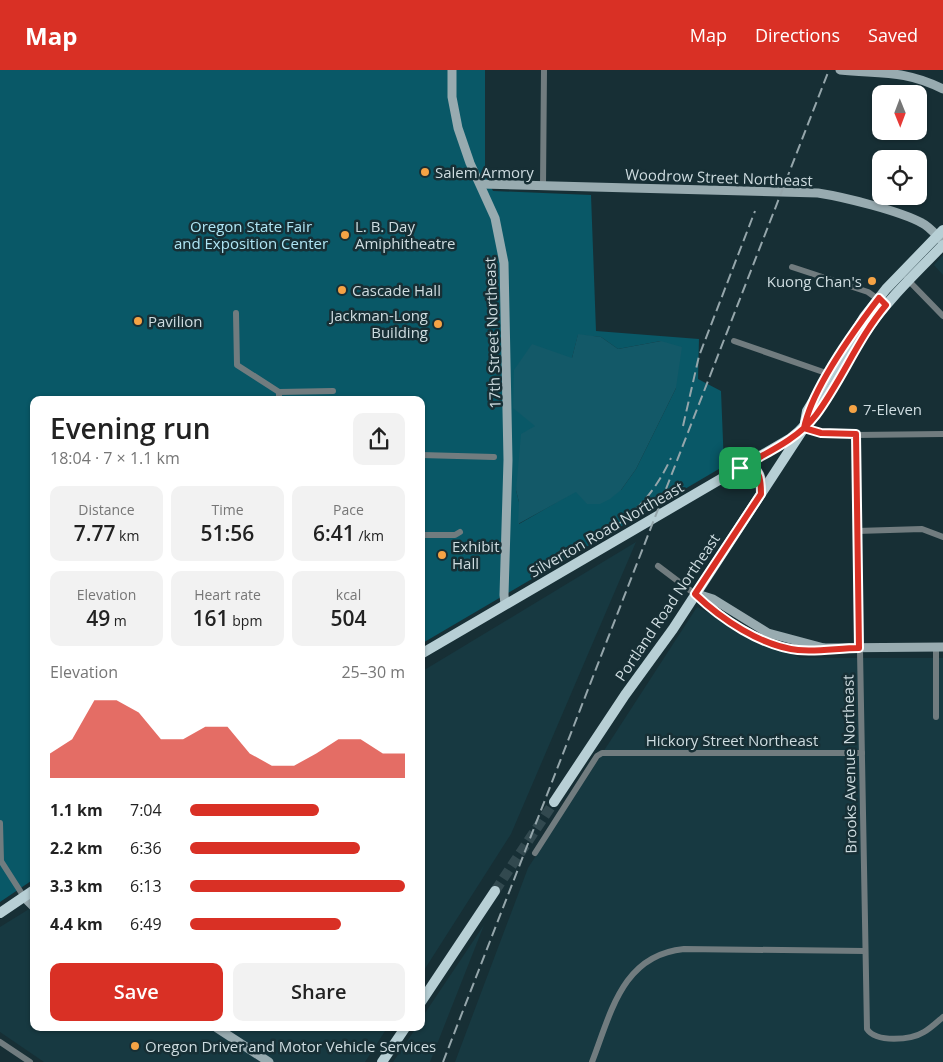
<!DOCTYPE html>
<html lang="en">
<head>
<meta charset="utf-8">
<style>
	body { margin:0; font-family:"Open Sans",sans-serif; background:#f2f2f2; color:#222; height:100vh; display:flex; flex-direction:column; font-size:19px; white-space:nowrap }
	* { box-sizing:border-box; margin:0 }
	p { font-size:16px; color:#767676 }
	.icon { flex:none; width:28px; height:28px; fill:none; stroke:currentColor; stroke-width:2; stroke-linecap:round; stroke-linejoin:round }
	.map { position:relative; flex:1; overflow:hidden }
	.details { position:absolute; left:30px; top:326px; width:395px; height:635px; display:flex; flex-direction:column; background:#fff; border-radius:10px; box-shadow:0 1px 4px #0004 }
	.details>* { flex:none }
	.needle { width:32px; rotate:179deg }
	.fabs { position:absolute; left:872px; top:15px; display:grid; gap:10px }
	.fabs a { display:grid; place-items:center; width:55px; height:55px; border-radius:10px; background:#fff; box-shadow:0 1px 4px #0004; font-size:25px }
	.pin { position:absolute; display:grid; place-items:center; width:42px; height:42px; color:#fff; margin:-21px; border-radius:10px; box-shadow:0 2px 8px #0006 }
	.round { display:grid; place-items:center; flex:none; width:52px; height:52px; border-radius:10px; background:#f2f2f2 }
	.headline { display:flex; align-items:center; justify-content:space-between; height:85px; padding:0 20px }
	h1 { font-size:28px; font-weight:600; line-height:38px }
	.stats { display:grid; grid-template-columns:repeat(3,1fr); gap:8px; height:85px; padding:5px 20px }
	.stats div { display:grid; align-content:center; border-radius:10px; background:#f2f2f2; text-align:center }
	.stats b { font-size:21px; font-weight:600 }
	.stats small { font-size:14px; font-weight:400 }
	.stats p { font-size:14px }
	.chart { height:140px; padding:10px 20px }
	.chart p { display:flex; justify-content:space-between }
	.chart svg { width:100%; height:90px; margin-top:5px; fill:#d93025; opacity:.7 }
	.button { display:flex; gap:10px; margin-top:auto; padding:10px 20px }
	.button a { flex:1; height:58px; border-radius:10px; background:#d93025; color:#fff; font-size:20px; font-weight:600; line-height:58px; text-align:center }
	.button a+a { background:#f2f2f2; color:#222 }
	ul { padding:0 20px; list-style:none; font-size:16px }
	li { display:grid; grid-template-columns:80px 60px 1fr; align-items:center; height:38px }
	li i { height:12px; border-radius:6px; background:#d93025 }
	header { display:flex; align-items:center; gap:30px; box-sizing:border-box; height:70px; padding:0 25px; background:#d93025; color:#fff }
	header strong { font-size:24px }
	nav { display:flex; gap:28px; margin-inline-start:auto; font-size:18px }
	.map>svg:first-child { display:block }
</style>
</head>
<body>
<header>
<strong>Map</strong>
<nav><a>Map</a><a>Directions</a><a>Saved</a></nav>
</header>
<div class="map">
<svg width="943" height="992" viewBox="0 0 943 992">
	<rect width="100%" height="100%" fill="#172f35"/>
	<g fill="#173941">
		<path d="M943,185V205L934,195Z"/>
		<path d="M636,472L511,764L421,905V602Z"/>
		<path d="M697,537L800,588H943V992H455L528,798Z"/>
		<path d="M34,836V958H387L365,992H44L0,962V857Z"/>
		<path d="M484,855L430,992H393L416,958H421V949Z"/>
	</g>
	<path fill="#095867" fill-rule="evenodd" d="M0,0H485V105L493,121L591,125L596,261L699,269L698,309L721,321L724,396L421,574V330H34V809L0,832ZM578,265L601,267L618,279L661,271L676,318L636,399L621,420L576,421L519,454V432L516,420L535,356L572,288Z"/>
	<path fill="#135968" d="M578,264L601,267L618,279L661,271L682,277L676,318L636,399L621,420L610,429L600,434H587L576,422L518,454L519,432L516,420L521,364L535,356L513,338L514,300L532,274L572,288Z"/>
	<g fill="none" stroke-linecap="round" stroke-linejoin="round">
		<path stroke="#32494f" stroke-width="10" stroke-dasharray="10 5" stroke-linecap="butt" d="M495,821L554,732"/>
		<g stroke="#717c7f" stroke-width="6">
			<path d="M543,116L544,0"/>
			<path d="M792,197L868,222L886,235"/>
			<path d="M907,209L943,246"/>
			<path d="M236,243L237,295L279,322L333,321"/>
			<path d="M734,271L829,304"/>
			<path d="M279,322V330"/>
			<path d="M804,358L821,363L856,365L943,364"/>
			<path d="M856,365L867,959C876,973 911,970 924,962C931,958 937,952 943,947"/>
			<path d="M421,385L494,387"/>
			<path d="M857,461L922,459L943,467"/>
			<path d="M421,465H455L460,462"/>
			<path d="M658,496L695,524"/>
			<path d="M936,647V577"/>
			<path d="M0,753L1,791L24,827"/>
			<path d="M535,783L597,686L602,683H862"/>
			<path d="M0,972L30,992"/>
			<path d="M592,992C611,943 622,885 684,879L865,881"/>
		</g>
		<g stroke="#98abb0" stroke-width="9">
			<path d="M452,0V27L458,58L470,93L495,148L504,193L508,390L504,525L505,534"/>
			<path d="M840,0C882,4 905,0 943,19"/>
			<path d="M481,114L818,123C844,127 900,141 922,153C930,157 936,165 942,171"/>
			<path d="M695,524C725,552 781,590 824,578L943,577"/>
			<path d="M697,524L713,529L768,563L824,578"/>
			<path d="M24,827L34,837"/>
			<path d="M217,958L269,992"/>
		</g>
		<g stroke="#b7cfd5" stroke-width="10">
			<path d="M741,398H754C762,405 761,412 761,423"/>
			<path d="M421,584L791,368C825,341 841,299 865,263C887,230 916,203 943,175"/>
			<path d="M554,732L625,625L673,559L804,358L807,341L864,247L886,219L943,160"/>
			<path d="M0,843L34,820"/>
			<path d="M421,932L495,821"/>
			<path d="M382,992L405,958"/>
		</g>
		<g stroke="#95a6ab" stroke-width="2" stroke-dasharray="10 5" stroke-linecap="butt">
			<path d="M683,356L699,286L755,141"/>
			<path d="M613,458C640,439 657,418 671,388"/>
			<path d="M443,992L829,0"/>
		</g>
	</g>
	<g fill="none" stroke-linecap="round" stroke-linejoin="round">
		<defs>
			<path id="route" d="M740,398C760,396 761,407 761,424L695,524C721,549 761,576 798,580C817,582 840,578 859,578L856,364L821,363L804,358C812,318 853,262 879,228L886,235C858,268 842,310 816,345C797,370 766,383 740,398"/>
		</defs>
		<use href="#route" stroke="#fff" stroke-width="10"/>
		<use href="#route" stroke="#d93025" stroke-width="6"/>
	</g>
	<g fill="#f5a345" stroke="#172f35" stroke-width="2">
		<circle cx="425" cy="102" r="5"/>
		<circle cx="345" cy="165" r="5"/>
		<circle cx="872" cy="211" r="5"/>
		<circle cx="342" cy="220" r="5"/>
		<circle cx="138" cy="251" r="5"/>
		<circle cx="438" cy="254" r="5"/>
		<circle cx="853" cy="339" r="5"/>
		<circle cx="442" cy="485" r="5"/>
		<circle cx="135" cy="976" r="5"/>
	</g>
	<g text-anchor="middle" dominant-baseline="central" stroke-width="5" stroke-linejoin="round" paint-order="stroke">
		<g font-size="15" fill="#cedce0" stroke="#172f35" text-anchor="start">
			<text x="435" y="102">Salem Armory</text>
			<text x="355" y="156">L. B. Day<tspan x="355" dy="17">Amiphitheatre</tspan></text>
			<text x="862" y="211" text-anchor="end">Kuong Chan's</text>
			<text x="352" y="220">Cascade Hall</text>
			<text x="428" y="245" text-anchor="end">Jackman-Long<tspan x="428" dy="17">Building</tspan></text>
			<text x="148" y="251">Pavilion</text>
			<text x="863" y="339">7-Eleven</text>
			<text x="452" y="476">Exhibit<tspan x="452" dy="17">Hall</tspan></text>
			<text x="145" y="976">Oregon Driver and Motor Vehicle Services</text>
		</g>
		<g font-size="15" fill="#cedce0" stroke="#172f35">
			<text transform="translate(719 107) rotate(2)">Woodrow Street Northeast</text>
			<text transform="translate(492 263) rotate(-92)">17th Street Northeast</text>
			<text transform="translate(606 459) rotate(-30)">Silverton Road Northeast</text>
			<text transform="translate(667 537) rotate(-56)">Portland Road Northeast</text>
			<text x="732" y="670">Hickory Street Northeast</text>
			<text transform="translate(849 694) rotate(-91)">Brooks Avenue Northeast</text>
		</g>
		<g font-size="15" fill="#afe5f4" stroke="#172f35">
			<text x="251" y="156">Oregon State Fair<tspan x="251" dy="17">and Exposition Center</tspan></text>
		</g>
	</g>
</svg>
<div class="fabs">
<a><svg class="needle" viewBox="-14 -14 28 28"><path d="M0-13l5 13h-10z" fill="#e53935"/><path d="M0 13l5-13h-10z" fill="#767676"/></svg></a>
<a><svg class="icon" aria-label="locate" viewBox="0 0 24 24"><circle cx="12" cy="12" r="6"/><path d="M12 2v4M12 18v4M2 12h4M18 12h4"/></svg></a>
</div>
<div class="pin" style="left:740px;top:398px;background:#1e9e55"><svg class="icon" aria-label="arrive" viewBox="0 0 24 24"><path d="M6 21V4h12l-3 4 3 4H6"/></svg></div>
<section class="details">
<div class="headline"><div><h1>Evening run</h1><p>18:04 · 7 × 1.1 km</p></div><a class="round"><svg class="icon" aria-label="share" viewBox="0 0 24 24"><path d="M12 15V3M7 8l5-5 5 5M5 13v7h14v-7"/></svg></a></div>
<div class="stats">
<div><p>Distance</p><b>7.77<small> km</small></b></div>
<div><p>Time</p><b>51:56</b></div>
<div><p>Pace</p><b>6:41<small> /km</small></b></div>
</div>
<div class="stats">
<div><p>Elevation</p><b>49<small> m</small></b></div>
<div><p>Heart rate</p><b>161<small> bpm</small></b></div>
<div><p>kcal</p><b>504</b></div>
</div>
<div class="chart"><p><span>Elevation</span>25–30 m</p>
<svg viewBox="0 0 160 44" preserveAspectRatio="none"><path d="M0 44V32L10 25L20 6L30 6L40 12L50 25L60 25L70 19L80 19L90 32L100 38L110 38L120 32L130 25L140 25L150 32L160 32V44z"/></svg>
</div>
<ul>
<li><b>1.1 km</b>7:04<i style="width:60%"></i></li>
<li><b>2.2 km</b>6:36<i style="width:79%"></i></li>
<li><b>3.3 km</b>6:13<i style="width:100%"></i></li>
<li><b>4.4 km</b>6:49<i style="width:70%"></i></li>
</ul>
<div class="button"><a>Save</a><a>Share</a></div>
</section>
</div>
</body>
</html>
